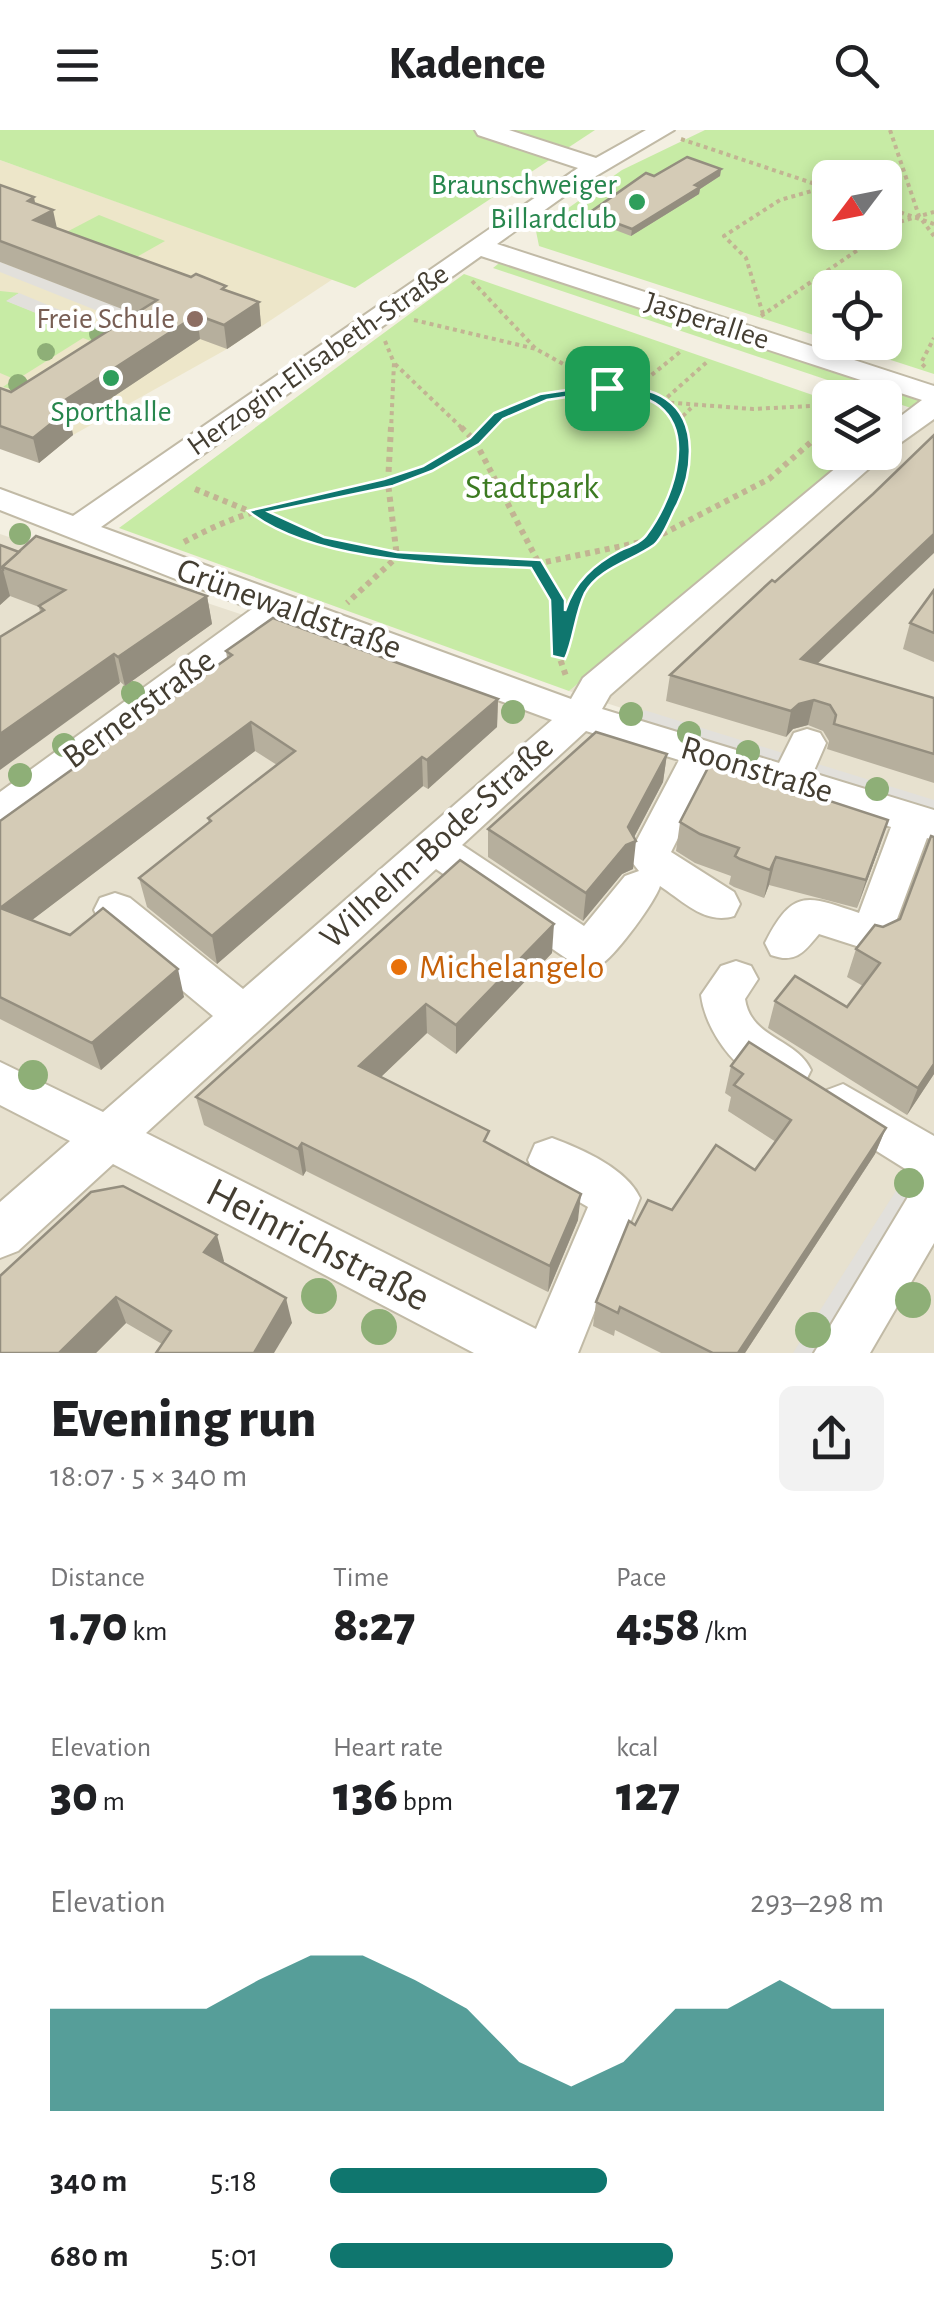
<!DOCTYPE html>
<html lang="en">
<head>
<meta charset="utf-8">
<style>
	body { margin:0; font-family:"Alegreya Sans",sans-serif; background:#f2f2f2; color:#202124; height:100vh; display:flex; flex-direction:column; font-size:38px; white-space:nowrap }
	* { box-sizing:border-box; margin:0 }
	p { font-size:32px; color:#757577 }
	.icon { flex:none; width:55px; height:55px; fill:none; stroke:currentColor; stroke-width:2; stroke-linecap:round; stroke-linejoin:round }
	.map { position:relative; height:1223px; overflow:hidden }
	.drawer { display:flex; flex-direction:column; background:#fff; flex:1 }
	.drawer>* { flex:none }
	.needle { width:65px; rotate:238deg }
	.tools { position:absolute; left:812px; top:30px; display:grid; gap:20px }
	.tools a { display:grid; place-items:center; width:90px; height:90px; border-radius:15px; background:#fff; box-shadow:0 5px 15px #0003; font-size:50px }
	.pin { position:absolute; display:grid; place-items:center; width:85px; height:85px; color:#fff; margin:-42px; border-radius:20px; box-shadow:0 5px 15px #0006 }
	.round { display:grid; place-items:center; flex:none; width:105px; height:105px; border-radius:15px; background:#f2f2f2 }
	.headline { display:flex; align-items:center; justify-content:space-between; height:170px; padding:0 50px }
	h1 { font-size:55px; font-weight:800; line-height:75px }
	.figures { display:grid; grid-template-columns:repeat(3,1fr); gap:15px; height:170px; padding:10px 50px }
	.figures div { display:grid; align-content:center }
	.figures b { font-size:50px; font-weight:800 }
	.figures small { font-size:28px; font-weight:400 }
	.figures p { font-size:28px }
	.chart { height:280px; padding:20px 50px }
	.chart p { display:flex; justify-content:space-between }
	.chart svg { width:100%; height:180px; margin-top:10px; fill:#0f766e; opacity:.7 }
	ul { padding:0 50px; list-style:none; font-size:32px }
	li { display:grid; grid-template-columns:160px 120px 1fr; align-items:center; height:75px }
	li i { height:25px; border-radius:12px; background:#0f766e }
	header { display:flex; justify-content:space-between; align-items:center; height:130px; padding:0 50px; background:#fff; font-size:45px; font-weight:800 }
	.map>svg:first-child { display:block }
</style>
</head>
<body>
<header><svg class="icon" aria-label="menu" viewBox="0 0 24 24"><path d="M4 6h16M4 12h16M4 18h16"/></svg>Kadence<svg class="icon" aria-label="search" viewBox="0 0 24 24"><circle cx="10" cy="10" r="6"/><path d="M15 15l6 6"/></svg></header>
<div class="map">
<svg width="934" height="1223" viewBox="0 0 934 1223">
	<rect width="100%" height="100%" fill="#f3efe1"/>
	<g fill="#e7e1cf">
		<path d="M934,252V679L569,561L855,323L885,322V297L913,280Z"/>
		<path d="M0,404L550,587L934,706V1223H0Z"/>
	</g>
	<path fill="#ede6c9" d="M0,30L333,149L227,219L73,305L62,301L166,231L0,281V132L89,166L124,145L0,77Z"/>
	<g fill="#c7eba5" fill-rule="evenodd">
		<path d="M0,0H595L355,158L0,30Z"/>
		<path d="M705,0H934V244L539,116L536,101L622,40ZM830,48H885V102H830ZM830,158H885V212H830Z"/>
		<path d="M99,85L165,111L126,133L59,106Z"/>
		<path d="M503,130L921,269L911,278L493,138Z"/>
		<path d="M464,144L830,271V322L855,323L569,561L119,398Z"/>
		<path d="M0,161L19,163L7,171L83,202L96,195L108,204L96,213L83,208L21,247L33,253L18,260L3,257L14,249L0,243Z"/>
	</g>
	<g fill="#e2e0db">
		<path d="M0,132L141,186L123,191L0,142Z"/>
		<path d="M19,163L96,195L83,202L6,171Z"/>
		<path d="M644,580L934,670V686L636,593Z"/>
		<path d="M934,1001V1036L817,1223H793Z"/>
	</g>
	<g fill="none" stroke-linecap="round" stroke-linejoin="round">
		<defs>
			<g id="minor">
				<path d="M475,0H509L596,28L646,0H674L574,59L497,114L934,256V289L889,321L610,565L602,579L779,633L794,603L807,599L820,603L826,613L813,643L934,680V710L927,708L887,816L872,821L819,804C804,822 796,834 771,825L765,813C793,757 808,766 859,783L891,697L712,641L671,722L734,762L740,774L734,786C705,795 683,771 660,756C655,772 618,822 603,833C593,841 584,837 573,833L436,739L146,1003L536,1199L588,1077L535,1046L528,1030L535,1014L552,1008C582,1019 627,1039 640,1068L578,1223H474L113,1034L18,1121L0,1128V1072L70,1011L0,975V932L103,982L213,886L100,792L94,780L100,768L115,763L130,768L243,859L552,590L282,491L14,692L0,697V662L252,479L0,380V359L73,386L578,38L478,5ZM481,126L922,270L885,298V322H855L583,548L571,569L101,397ZM586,601L679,630L628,727L639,741L625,746L584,796L462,715Z"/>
				<path d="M736,831L751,836L758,849L745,869C751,909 796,908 811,940L804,954C756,971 706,909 701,865L721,836Z"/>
				<path d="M843,954L934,1006V1113L870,1223H814L917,1052L923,1050L827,990L820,975L827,960Z"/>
			</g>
		</defs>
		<use href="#minor" stroke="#c1baa6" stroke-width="4"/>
		<g stroke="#c2b493" stroke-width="4" stroke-dasharray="4 4" stroke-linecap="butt">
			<path d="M890,0L919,86L934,106"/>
			<path d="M681,9L830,59"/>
			<path d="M885,77L934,94"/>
			<path d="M472,151L535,218"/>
			<path d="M763,184L746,128L724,106L780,70L826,57"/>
			<path d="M761,186L899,92L934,82"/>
			<path d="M414,190L536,219L607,258L632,260L662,272L753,279L830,275"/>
			<path d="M385,211L394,233L391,300"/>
			<path d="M395,234L464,300"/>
			<path d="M925,237L921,233L934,208"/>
			<path d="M633,260L680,222"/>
			<path d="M678,291L662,272L707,232"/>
			<path d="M485,300C516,265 564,263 607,258"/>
			<path d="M680,300L678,291L691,278"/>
			<path d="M825,300L830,296"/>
		</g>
		<g stroke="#c2b493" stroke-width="6" stroke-dasharray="5 5" stroke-linecap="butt">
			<path d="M391,297L388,353L397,427L536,434L651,410L769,349L828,297"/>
			<path d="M461,297L475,311L558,470L559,526L566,546"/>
			<path d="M195,359L320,410L397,427L347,473"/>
			<path d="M184,412C212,397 240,385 271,377C343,360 435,358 487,297"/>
			<path d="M561,520L579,459L611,431L651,410L683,350L679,297"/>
		</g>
		<use href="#minor" fill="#fff" fill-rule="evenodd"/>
	</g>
	<g fill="#8eaf77">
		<circle cx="98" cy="204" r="9"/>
		<circle cx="46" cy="222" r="9"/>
		<circle cx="18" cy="254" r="10"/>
		<circle cx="20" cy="404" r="11"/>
		<circle cx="133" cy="563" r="12"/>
		<circle cx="513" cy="582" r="12"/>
		<circle cx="631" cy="584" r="12"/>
		<circle cx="689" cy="603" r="12"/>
		<circle cx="64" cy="615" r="12"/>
		<circle cx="748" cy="622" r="12"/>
		<circle cx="20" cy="645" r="12"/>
		<circle cx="877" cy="659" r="12"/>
		<circle cx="33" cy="945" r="15"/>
		<circle cx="909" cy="1053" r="15"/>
		<circle cx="319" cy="1166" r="18"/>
		<circle cx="913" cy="1170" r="18"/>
		<circle cx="379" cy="1197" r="18"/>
		<circle cx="813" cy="1200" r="18"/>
	</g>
	<g fill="#b6af9d">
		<path d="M721,39L720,46L700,59L699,64L631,106L589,90V83L654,46Z"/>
		<path d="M0,55L35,73L57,98L259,172L261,196L227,219L200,209L71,295L73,305L39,333L0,319V258L11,262L135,184L0,132Z"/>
		<path d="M0,415L19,422L207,466L212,494L125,556L40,482L39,477L10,466L0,475Z"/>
		<path d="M934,460V532L903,519L910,493Z"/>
		<path d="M226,521L498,569L497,597L428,659L423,656L217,834L147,777L139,748L209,693L208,688L277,635L255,621L32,790L184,867L101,940L0,889V691L227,528Z"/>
		<path d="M817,534L934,568V653L827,619L829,611L823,601L808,595L793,599L786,607L666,571L670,545Z"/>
		<path d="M667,624L663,652L634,707L633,739L622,744L583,791L488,727V699Z"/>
		<path d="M680,692L879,718L857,778L769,755L764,768L734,757L729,754L731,746L695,733L676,721Z"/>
		<path d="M875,795L934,944L907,985L768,898L775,871L847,877L863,856L847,847L856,819Z"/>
		<path d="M552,823L456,924L427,903L381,947L489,1014L578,1090L548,1162L306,1041L303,1046L204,995L196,967Z"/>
		<path d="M731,936L886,998L875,1024L745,1223H661L615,1200L614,1206L593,1196L596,1172L635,1095L672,1080L755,1040L776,1012L728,981L731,967L725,963Z"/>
		<path d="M224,1131L223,1132L292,1193L162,1214L126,1193L96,1223H0V1146Z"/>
	</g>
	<g fill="#948e7f">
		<path d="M721,39L720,46L700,59L699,64L631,106L632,99Z"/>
		<path d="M34,67L38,88L53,80L58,103L39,113L28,71Z"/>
		<path d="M259,172L261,196L227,219L224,195Z"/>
		<path d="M197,185L200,209L71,295L73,305L39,333L33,308L56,276Z"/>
		<path d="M934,404V423L795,555L801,529Z"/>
		<path d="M3,440L10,466L0,475V442Z"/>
		<path d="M207,466L212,494L125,556L118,527Z"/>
		<path d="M114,524L120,553L0,640V604Z"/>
		<path d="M498,569L497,597L428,659L427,630Z"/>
		<path d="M814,570L808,595L793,599L786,607L791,581L799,574Z"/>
		<path d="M251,592L255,621L11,806L0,778Z"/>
		<path d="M667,624L663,652L631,713L636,711L633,739L622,744L583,791L586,763L628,697Z"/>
		<path d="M422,627L423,656L217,834L212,806Z"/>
		<path d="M888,690L879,718L857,778L866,750Z"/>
		<path d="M776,727L769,755L764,768L770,740Z"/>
		<path d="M554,794L552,823L456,924V895Z"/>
		<path d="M178,839L184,867L101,940L92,913Z"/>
		<path d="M426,874L427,903L362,965L359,936Z"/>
		<path d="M934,934V944L907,985L918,958Z"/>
		<path d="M886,998L875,1024L745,1223H738Z"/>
		<path d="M302,1013L306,1041L303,1046L298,1019Z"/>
		<path d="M581,1064L578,1090L548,1162L550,1136Z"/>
		<path d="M217,1105L224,1131L212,1148L204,1122Z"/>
		<path d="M116,1167L126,1193L96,1223H59Z"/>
		<path d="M286,1168L292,1193L274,1223H254Z"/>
	</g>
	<g fill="#d4cbb6" stroke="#948e7f" stroke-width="2.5">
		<path d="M687,27L721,39L695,55L700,57L632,99L589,83L646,43L654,46Z"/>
		<path d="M0,55L34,67L28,71L53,80L34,90L191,147L196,144L226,156L222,159L259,172L224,195L197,185L56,276L68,280L33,308L0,296V258L11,262L157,170L0,111Z"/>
		<path d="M934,305V404L801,529L934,568V624L834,594L836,585L830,575L814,570L799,574L791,581L670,545L772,450L775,452L873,364Z"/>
		<path d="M36,406L207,466L118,527L114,524L0,604V507L44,480L39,476L65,460L2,437Z"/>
		<path d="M0,415L19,422L2,437L3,440L0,442Z"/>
		<path d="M934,460V503L910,493Z"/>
		<path d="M273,488L498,569L427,630L422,627L212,806L139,748L211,691L208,688L295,621L251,592L0,778L70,805L103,778L178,839L92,913L0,867V691L232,525L226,521Z"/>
		<path d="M596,602L667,624L628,697L636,711L626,715L586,763L488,699Z"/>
		<path d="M711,632L888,690L866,750L776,727L770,740L740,729L735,726L739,718L700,704L680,692Z"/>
		<path d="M931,706L934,707V934L918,958L775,871L795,846L847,877L880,833L856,819L875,795L883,797L900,789Z"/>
		<path d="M460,730L554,794L456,895L426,874L359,936L489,1001L484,1011L581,1064L550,1136L302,1013L298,1019L196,967Z"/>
		<path d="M749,912L886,998L738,1223H713L620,1177L618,1183L596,1172L629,1091L635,1095L648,1070L672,1080L716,1015L755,1040L791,990L734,955L743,944L731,936Z"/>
		<path d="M123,1056L217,1105L204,1122L286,1168L254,1223H156L171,1201L116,1167L59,1223H0V1146L91,1062Z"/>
	</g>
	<path fill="#0f766e" stroke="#fff" stroke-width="2.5" fill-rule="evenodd" d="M607,254C627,256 650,258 666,269C700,292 692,345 677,375C670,387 664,407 654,415C632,431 599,438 585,463C575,484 574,509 565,529L552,526L550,470L531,438C450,434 314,434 248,381L384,349L423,336L470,308L494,283L540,264ZM607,261C624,263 645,265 659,276C697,306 670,374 647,404C642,412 630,416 621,420C594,434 574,452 565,481V470L541,430L397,422L324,407L269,382L393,356L432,341L479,314L503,289L547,270Z"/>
	<g fill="#2e9e5b" stroke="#fff" stroke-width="4">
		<circle cx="637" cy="72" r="10"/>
		<circle cx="111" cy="248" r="10"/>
	</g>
	<circle fill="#8d6e63" stroke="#fff" stroke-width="4" cx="195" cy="189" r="10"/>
	<circle fill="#e8710a" stroke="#fff" stroke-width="4" cx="399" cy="837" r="10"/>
	<g text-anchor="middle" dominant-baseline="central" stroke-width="8" stroke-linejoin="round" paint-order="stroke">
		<g font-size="30" fill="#27864d" stroke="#fff" text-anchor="end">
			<text x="617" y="55">Braunschweiger<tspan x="617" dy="34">Billardclub</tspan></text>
			<text x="111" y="282" text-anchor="middle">Sporthalle</text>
		</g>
		<g font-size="30" fill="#785e54" stroke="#fff" text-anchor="end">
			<text x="175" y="189">Freie Schule</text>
		</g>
		<g font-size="30" fill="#443e32" stroke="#fff">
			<text transform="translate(707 191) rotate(18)">Jasperallee</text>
			<text transform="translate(318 230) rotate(-35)">Herzogin-Elisabeth-Straße</text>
		</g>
		<g font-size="35" fill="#3c7a21" stroke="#fff">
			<text x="532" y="357">Stadtpark</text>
		</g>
		<g font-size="35" fill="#443e32" stroke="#fff">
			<text transform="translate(289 479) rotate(20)">Grünewaldstraße</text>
			<text transform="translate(139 579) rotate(-36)">Bernerstraße</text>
			<text transform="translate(757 640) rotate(17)">Roonstraße</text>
			<text transform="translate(437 712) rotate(-42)">Wilhelm-Bode-Straße</text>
		</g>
		<g font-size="35" fill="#c56008" stroke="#fff" text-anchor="start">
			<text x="419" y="837">Michelangelo</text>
		</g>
		<g font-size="42" fill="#443e32" stroke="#fff">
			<text transform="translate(318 1115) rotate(27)">Heinrichstraße</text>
		</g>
	</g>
</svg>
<div class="tools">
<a><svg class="needle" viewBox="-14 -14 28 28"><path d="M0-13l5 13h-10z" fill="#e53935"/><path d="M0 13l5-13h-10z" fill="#757577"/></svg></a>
<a><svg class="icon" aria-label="locate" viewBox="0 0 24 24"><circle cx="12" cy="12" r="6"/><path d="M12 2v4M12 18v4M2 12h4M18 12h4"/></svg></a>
<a><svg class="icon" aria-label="layers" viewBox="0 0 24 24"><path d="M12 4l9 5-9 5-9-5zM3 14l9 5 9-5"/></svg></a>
</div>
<div class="pin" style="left:607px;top:258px;background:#1e9e55"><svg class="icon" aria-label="arrive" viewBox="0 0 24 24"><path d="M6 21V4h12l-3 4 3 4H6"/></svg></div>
</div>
<section class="drawer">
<div class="headline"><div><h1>Evening run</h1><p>18:07 · 5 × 340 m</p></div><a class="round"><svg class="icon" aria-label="share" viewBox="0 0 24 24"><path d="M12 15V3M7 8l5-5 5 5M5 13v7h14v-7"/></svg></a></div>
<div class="figures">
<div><p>Distance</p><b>1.70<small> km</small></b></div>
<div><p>Time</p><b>8:27</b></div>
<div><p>Pace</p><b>4:58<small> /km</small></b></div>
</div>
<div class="figures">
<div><p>Elevation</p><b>30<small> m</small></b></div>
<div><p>Heart rate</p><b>136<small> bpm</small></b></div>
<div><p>kcal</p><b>127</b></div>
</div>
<div class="chart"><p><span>Elevation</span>293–298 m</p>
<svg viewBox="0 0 160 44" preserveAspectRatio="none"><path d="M0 44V19L10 19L20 19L30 19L40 12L50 6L60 6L70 12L80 19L90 32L100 38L110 32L120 19L130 19L140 12L150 19L160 19V44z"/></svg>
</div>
<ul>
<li><b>340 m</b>5:18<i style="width:50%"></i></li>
<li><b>680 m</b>5:01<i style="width:62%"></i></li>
</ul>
</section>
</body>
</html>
